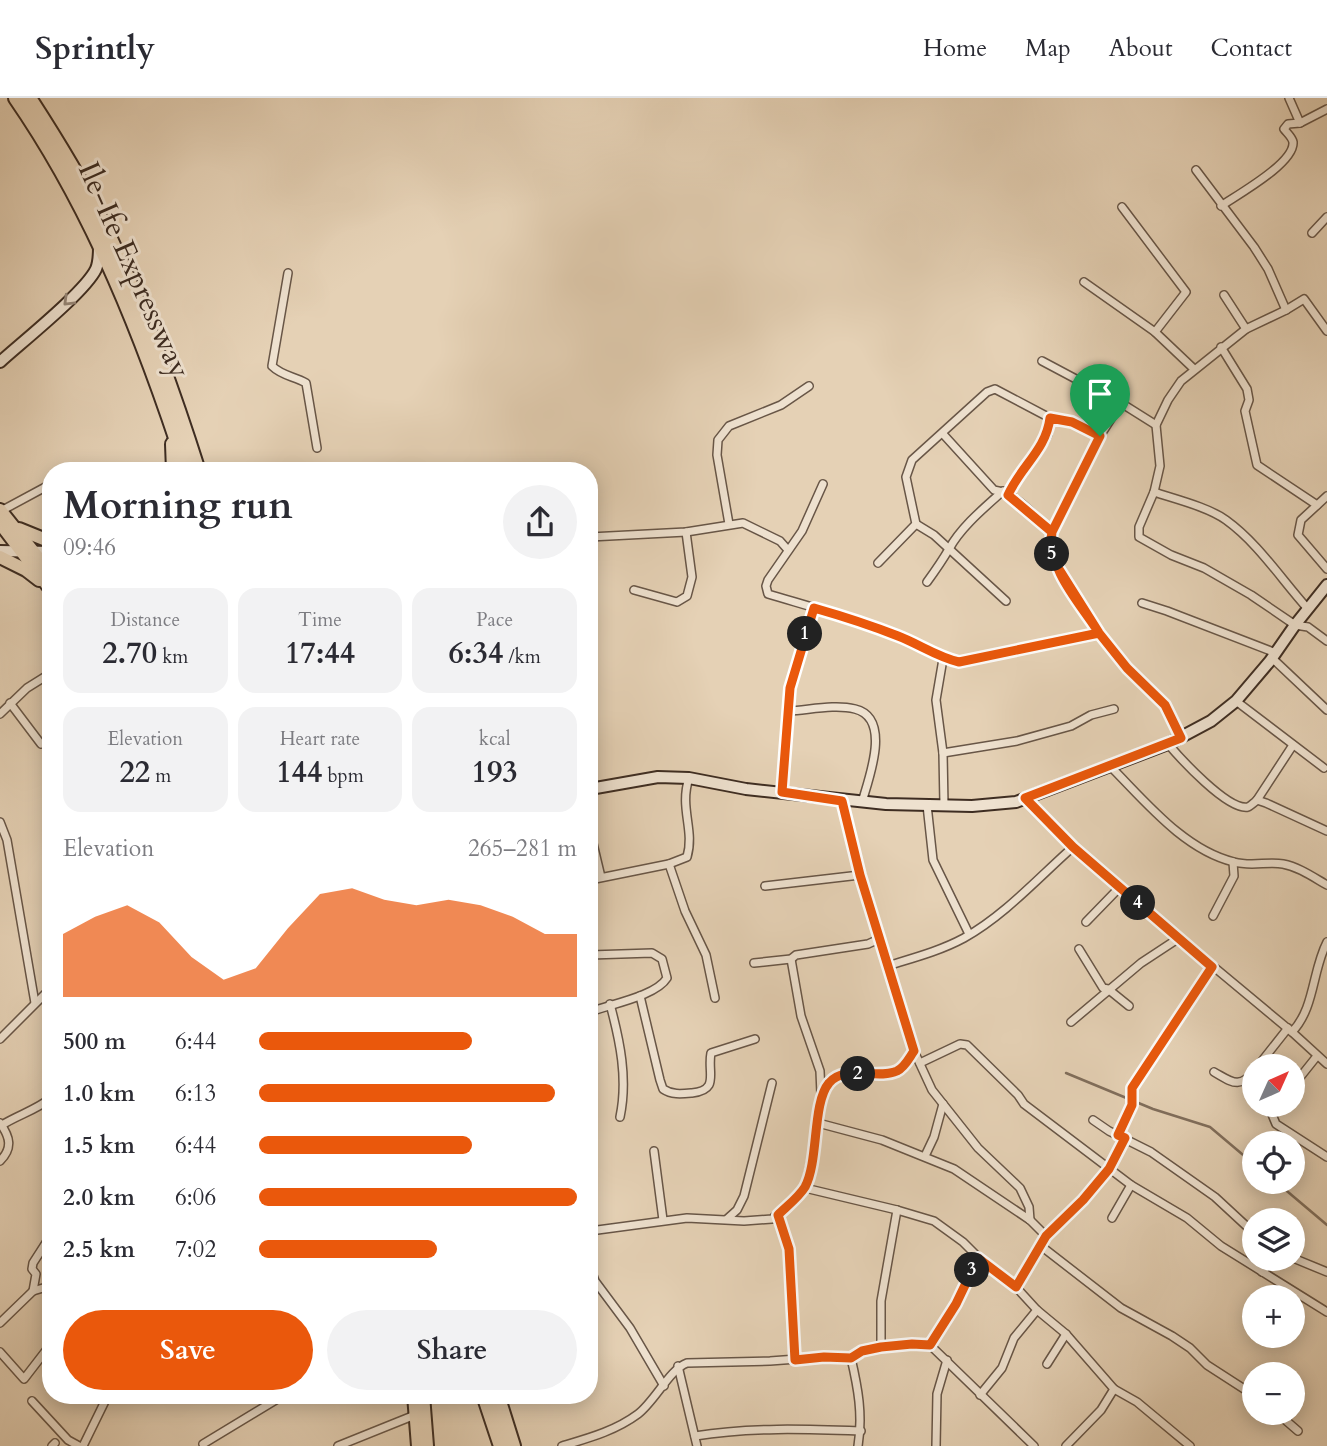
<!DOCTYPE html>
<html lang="en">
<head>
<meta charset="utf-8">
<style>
	body { margin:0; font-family:Cardo,serif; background:#f2f2f3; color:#2b2b33; height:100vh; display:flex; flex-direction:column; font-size:26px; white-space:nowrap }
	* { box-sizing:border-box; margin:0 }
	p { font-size:23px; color:#7c7c81 }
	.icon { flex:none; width:38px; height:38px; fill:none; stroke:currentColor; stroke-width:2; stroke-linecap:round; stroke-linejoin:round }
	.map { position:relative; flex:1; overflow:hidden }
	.sheet { position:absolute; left:42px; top:364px; width:556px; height:942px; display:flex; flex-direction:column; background:#fff; border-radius:28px; box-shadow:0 4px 18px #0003 }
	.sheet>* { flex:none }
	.needle { width:46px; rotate:45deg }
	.buttons { position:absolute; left:1242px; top:956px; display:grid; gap:14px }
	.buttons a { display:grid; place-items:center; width:63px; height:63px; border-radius:50%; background:#fff; box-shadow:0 4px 18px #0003; font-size:35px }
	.pin { position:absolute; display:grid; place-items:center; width:60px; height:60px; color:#fff; margin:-72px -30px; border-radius:50% 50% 50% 0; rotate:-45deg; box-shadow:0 0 7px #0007 }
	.pin .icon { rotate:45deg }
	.km { position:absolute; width:35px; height:35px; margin:-18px; border-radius:50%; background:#222; color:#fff; font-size:19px; line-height:35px; text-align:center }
	.round { display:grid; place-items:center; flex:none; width:74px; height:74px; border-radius:37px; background:#f2f2f3 }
	.head { display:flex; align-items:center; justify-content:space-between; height:119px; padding:0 21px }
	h1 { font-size:38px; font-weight:700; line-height:52px }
	.stats { display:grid; grid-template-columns:repeat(3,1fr); gap:10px; height:119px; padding:7px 21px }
	.stats div { display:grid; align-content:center; border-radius:18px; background:#f2f2f3; text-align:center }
	.stats b { font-size:30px; font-weight:700 }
	.stats small { font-size:19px; font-weight:400 }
	.stats p { font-size:19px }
	.chart { height:196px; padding:14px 21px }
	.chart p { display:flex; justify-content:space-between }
	.chart svg { width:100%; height:126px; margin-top:7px; fill:#ea580c; opacity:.7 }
	.button { display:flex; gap:14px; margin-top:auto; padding:14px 21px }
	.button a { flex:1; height:80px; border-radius:42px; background:#ea580c; color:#fff; font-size:28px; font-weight:700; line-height:80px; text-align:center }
	.button a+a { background:#f2f2f3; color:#2b2b33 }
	ul { padding:0 21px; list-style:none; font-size:23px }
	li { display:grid; grid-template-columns:112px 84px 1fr; align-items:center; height:52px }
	li i { height:18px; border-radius:9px; background:#ea580c }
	header { display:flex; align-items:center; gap:42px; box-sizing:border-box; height:98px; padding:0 35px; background:#fff; border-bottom:2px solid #e1e1e2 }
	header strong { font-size:33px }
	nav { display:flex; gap:38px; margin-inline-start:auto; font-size:24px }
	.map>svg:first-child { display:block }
</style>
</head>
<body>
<header>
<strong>Sprintly</strong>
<nav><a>Home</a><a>Map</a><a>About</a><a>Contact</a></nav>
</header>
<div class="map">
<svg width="1327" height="1348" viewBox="0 0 1327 1348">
	<rect width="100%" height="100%" fill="#e5d1b5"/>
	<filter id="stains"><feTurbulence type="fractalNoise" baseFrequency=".00286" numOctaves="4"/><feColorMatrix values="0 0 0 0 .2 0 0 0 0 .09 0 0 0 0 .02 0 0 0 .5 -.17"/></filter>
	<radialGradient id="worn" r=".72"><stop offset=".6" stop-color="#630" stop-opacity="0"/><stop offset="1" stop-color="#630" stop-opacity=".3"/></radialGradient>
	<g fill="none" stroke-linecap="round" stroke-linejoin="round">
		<g stroke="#806e5c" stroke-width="2.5">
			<path d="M1066,975L1153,1011L1210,1029L1255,1067"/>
			<path d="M1275,1083L1327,1127"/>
		</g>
		<defs>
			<g id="street">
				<path d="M1289,0L1300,25"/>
				<path d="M1196,72L1254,149L1268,171L1286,212"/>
				<path d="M1221,108C1237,97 1295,65 1293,44C1292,39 1287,35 1284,31L1288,26L1300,25L1327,11"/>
				<path d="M1122,109L1186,194L1155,234"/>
				<path d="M1312,135L1327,119"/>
				<path d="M288,175L272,268C282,278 294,278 306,285L317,350"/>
				<path d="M1084,184L1155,234L1194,271"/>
				<path d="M1224,197L1246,231"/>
				<path d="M1327,233L1304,201L1286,212L1246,231L1181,283L1168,302L1156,327L1160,368L1154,394L1139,429V439L1171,457L1204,470L1251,497L1295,527L1308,529L1327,543"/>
				<path d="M1221,249L1247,291L1249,302L1245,313L1257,367L1317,407"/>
				<path d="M1042,263L1121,305L1156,327"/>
				<path d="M943,336L994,392C1017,395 1035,419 1052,434L1050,448L1055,465L1099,535L1127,570L1165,607L1181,640"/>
				<path d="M823,386L802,433L768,482L766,488L768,496C808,508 849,519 888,534C912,543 934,559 959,564L1099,535"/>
				<path d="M1154,394C1175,401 1208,409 1226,422C1258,445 1281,481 1308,511"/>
				<path d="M1008,397C1018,375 1039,359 1048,336C1049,331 1049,325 1050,320"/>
				<path d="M1327,398L1301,422L1298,437L1327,471"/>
				<path d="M1,413L51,386"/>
				<path d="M729,426L717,357L718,342L729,328L781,307L809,288"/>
				<path d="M916,426L934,437L1006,503"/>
				<path d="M1052,434L1100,338L1121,305"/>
				<path d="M590,439L686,434L743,425L780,443L788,452"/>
				<path d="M878,465L916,426L906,379L912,362L987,294L995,291L1050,320L1072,324L1100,338"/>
				<path d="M927,484C935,473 942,463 949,451C961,429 984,410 1003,393"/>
				<path d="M634,492L677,504L687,498L692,479L686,434"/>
				<path d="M1142,505L1167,513L1276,555"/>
				<path d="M1272,560L1327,612"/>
				<path d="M943,561L936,602L943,655L944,707"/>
				<path d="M1236,603L1324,670"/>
				<path d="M10,605L41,646"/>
				<path d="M789,613C809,612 835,606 855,611C892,620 869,680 862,704"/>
				<path d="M0,616L27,590L51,575"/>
				<path d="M1168,646C1180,660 1228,713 1248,709C1249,709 1256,703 1257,702L1266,705L1327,733"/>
				<path d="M943,655L1017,643L1071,628L1091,617L1114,611"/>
				<path d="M1110,668C1145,703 1184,752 1234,764C1252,769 1268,763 1283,766C1299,769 1313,779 1327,787"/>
				<path d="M782,694L790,590L814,510"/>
				<path d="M1025,700L1073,749L1119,790L1292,934L1327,966"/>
				<path d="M1257,702L1293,647"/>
				<path d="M842,703L860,777L914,953L932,992L978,1050L1020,1090L1029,1109L1030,1122"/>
				<path d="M927,707L933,762L969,836"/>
				<path d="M0,724L7,742L35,905"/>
				<path d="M590,733L601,779"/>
				<path d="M669,766L685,813L706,857L715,900"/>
				<path d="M590,782L669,766L687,759C695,732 679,710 689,680"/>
				<path d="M765,788L860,777"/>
				<path d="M1213,818L1234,778L1233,764"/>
				<path d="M1086,824L1119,790"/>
				<path d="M1079,851L1103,890L1108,891L1129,908"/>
				<path d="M590,857L652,855L662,861L667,880C656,898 611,906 590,914"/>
				<path d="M791,861L801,918L820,973L821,996"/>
				<path d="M754,865L791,861L796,857L868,846L879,841"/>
				<path d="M887,868C913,860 940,853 964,840C1005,817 1038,780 1073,749"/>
				<path d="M640,898L660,982L663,991C672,997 681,996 692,995C720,992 707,975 711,955L755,941"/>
				<path d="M610,906C620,943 628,981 620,1019"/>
				<path d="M1071,924L1141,865L1179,840"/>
				<path d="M1292,934C1315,910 1312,873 1327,844"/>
				<path d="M0,941L51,890"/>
				<path d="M920,965L960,946L967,947L1018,997L1024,1006L1131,1087L1187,1120L1221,1148L1327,1214"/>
				<path d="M1258,968L1288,930"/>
				<path d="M1214,974C1232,984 1239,992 1255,972"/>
				<path d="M1293,988L1317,958"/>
				<path d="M1277,1006L1271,1014L1276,1026L1327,1059"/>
				<path d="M1093,1022L1109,1033L1151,1054L1215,1099L1255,1136"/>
				<path d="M0,1025C10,1039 13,1050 0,1063"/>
				<path d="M818,1025L882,1042L954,1071L1030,1122L1046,1138"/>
				<path d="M2,1027C18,1017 36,1012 51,1000"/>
				<path d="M1118,1037L1132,1007V990L1212,869"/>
				<path d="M654,1053L663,1122"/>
				<path d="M925,1058L934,1039L943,1006"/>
				<path d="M805,1090C810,1069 815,1048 818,1026C820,1016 818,1003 823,994C838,964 872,984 896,973C905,969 909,960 914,953"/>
				<path d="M778,1117L789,1151L795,1262"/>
				<path d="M1112,1120L1131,1087"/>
				<path d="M727,1121L737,1112L744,1098L772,985"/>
				<path d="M590,1133L687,1120L744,1123L772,1121L805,1090L897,1112L934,1123L963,1144L979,1160L1016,1189L1037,1212L1066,1236L1114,1291L1137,1304L1190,1348"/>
				<path d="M1041,1148L1121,1210L1172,1238L1190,1250L1207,1267L1255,1298"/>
				<path d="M1293,1160L1327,1174"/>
				<path d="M590,1169L595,1183L630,1230L664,1288"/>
				<path d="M1262,1174L1275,1160"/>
				<path d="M1016,1189L1046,1138L1083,1102L1109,1071L1125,1040"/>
				<path d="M33,1193L36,1176L32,1171L33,1165L51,1137"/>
				<path d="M0,1225L33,1193L43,1190L51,1195"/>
				<path d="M930,1247L956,1206L979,1160"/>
				<path d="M881,1249V1203L897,1112"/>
				<path d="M0,1254L24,1281L51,1246"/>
				<path d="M851,1260C858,1290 863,1317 858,1348"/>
				<path d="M1047,1266L1066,1236"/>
				<path d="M678,1268L697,1348"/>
				<path d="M980,1297L1002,1270L1014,1240L1037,1212"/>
				<path d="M32,1303L68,1342L79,1348"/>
				<path d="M1276,1314L1298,1333"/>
				<path d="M695,1338C751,1329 805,1331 861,1333"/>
				<path d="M203,1346L284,1297"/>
				<path d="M52,1348L55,1345"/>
				<path d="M83,1348L108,1297"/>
				<path d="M338,1348L415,1317"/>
				<path d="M562,1348C589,1340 615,1333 638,1316C655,1303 670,1271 687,1265L770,1263L824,1259L851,1260L862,1253L881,1249L912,1246L930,1247L1034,1348"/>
				<path d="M936,1348L937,1296L947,1262"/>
				<path d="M1066,1348L1101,1312L1114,1291"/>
			</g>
			<g id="secondary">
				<path d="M0,264C22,244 85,194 96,171C99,164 99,156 99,149"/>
				<path d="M0,453L51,454"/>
				<path d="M590,691L658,679L689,680L746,691L886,706L972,708L1016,704L1168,646L1211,623L1236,603L1270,563L1295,527L1327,487"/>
			</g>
			<g id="primary">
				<path d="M0,412L51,476"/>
				<path d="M0,425L51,492"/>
				<path d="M19,431L51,444"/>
				<path d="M0,459L26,472L39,482"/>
				<path d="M414,1297L418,1348"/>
				<path d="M423,1297L427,1348"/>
			</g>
			<g id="highway">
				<path d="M16,0C94,113 145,243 187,373"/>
				<path d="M29,0C55,40 80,81 102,124C141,204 171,288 198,373"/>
				<path d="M173,346L174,373"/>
				<path d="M484,1297L501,1348"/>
				<path d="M497,1297L513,1348"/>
			</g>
		</defs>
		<use href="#street" stroke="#685647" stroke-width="10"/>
		<use href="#secondary" stroke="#3e2d22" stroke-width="14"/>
		<use href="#primary" stroke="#3e2d22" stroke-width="16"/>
		<use href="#highway" stroke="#3e2d22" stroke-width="18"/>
		<use href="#street" stroke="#eee1cf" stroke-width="7"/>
		<use href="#secondary" stroke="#eee1cf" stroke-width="10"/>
		<use href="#primary" stroke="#e5d1b5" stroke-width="12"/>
		<use href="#highway" stroke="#e5d1b5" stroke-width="14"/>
	</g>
	<defs><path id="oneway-chevron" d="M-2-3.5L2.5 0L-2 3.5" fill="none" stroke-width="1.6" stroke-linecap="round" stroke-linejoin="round" transform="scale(1.75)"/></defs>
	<use stroke="#968778" href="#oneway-chevron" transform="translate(68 203) rotate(136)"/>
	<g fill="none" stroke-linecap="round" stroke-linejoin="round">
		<defs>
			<path id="route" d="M1100,338L1052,434C1047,471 1080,505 1099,535L959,564C937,559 919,546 898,538C870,527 842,518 814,510L790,590L782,694L842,703L860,777L914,953C909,960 905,969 897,973C877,982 844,966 829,985C812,1005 819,1063 805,1089C799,1099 786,1109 778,1117L789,1151L795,1262L824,1259L851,1260L862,1253L881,1249L912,1246L930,1247L956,1206L978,1160L1016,1189L1046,1138L1083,1102L1109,1071L1125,1040L1118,1037L1132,1007V990L1212,869L1073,749L1025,700L1181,640L1165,607L1127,570L1099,535L1055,465L1050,447L1052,434L1008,397C1021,368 1046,352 1050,320L1072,324L1100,338"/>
		</defs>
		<use href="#route" stroke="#fff" stroke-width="14"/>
		<use href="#route" stroke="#ea580c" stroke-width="9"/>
	</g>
	<g text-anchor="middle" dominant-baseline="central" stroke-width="6" stroke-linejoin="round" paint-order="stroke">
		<g font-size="30" fill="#3e2d22" stroke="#eee1cf">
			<text transform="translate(134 172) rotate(66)">Ile-Ife Expressway</text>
		</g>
	</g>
	<rect width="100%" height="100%" filter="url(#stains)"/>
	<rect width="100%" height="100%" fill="url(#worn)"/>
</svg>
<div class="buttons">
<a><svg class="needle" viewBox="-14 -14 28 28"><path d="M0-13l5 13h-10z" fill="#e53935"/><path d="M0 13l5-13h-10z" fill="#7c7c81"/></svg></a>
<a><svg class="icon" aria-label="locate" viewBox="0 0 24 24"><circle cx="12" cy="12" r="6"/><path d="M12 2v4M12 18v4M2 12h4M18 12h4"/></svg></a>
<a><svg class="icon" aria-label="layers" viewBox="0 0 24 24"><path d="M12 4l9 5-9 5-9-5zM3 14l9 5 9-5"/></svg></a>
<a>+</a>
<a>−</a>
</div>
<div class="pin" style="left:1100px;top:338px;background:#1e9e55"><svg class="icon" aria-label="arrive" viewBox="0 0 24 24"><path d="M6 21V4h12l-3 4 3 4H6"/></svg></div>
<b class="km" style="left:805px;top:536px">1</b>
<b class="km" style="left:858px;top:976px">2</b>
<b class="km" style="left:972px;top:1172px">3</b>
<b class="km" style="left:1138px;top:805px">4</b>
<b class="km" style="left:1052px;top:456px">5</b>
<section class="sheet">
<div class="head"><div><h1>Morning run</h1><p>09:46</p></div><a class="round"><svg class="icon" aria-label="share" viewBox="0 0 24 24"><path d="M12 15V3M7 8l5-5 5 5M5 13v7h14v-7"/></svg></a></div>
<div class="stats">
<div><p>Distance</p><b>2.70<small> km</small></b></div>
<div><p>Time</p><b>17:44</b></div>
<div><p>Pace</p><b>6:34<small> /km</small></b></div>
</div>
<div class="stats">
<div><p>Elevation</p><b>22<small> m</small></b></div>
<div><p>Heart rate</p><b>144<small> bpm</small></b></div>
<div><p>kcal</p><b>193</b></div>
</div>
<div class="chart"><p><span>Elevation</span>265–281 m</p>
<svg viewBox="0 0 160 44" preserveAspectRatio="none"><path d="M0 44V22L10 16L20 12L30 18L40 30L50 38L60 34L70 20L80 8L90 6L100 10L110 12L120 10L130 12L140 16L150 22L160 22V44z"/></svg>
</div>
<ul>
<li><b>500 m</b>6:44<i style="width:67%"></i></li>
<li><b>1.0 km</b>6:13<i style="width:93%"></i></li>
<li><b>1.5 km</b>6:44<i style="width:67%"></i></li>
<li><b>2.0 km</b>6:06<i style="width:100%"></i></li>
<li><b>2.5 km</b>7:02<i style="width:56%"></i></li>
</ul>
<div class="button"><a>Save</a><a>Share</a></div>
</section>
</div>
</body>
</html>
